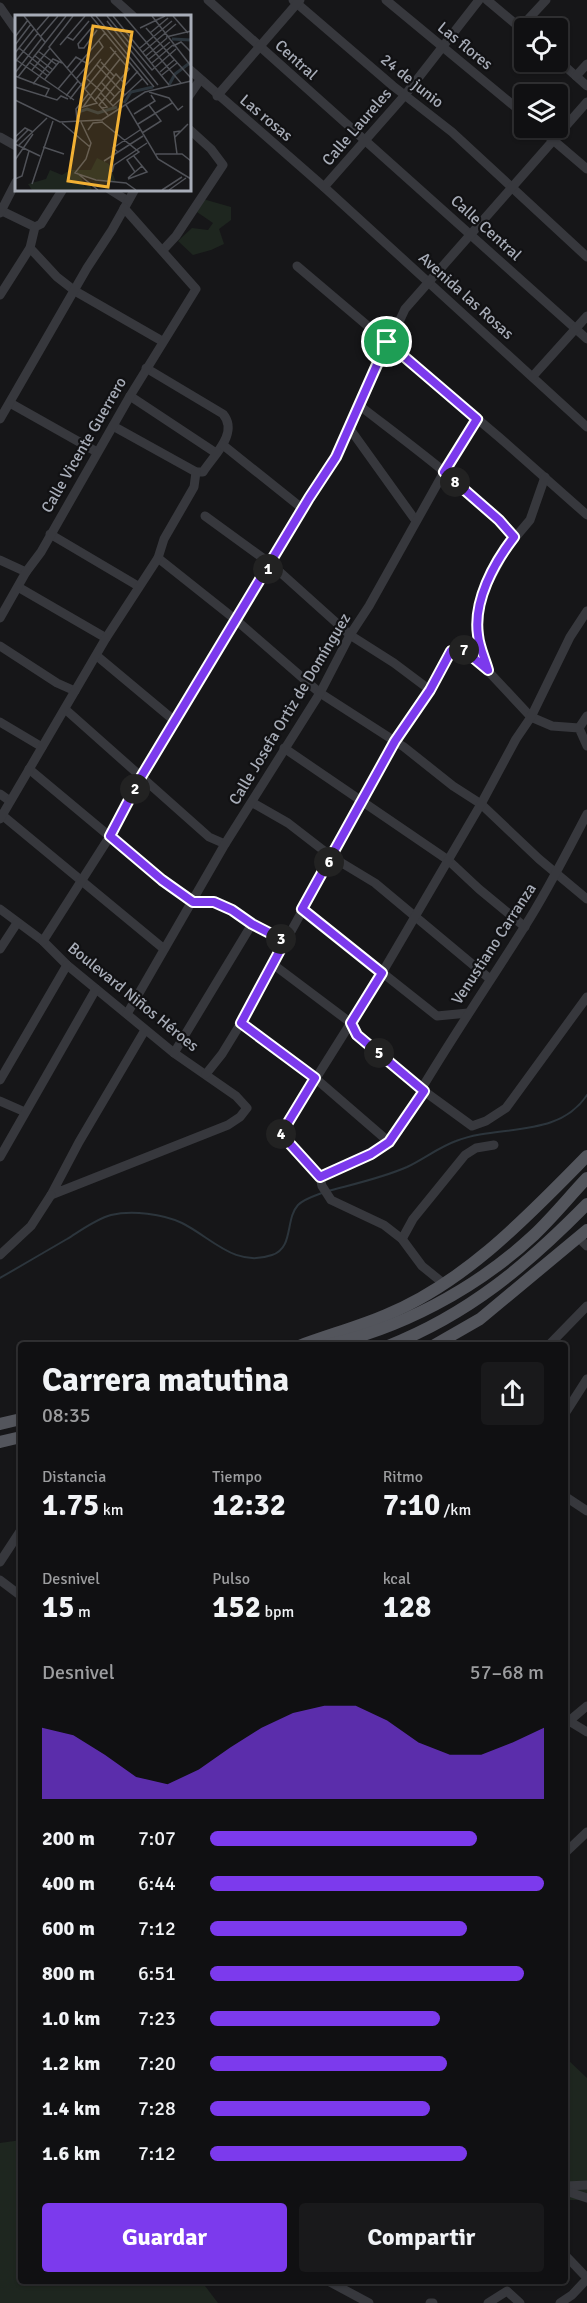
<!DOCTYPE html>
<html lang="es">
<head>
<meta charset="utf-8">
<style>
	body { margin:0; font-family:Signika,sans-serif; background:#19191b; color:#f1f3f6; height:100vh; display:flex; flex-direction:column; font-size:22px; white-space:nowrap }
	* { box-sizing:border-box; margin:0 }
	p { font-size:20px; color:#9c9d9f }
	.icon { flex:none; width:33px; height:33px; fill:none; stroke:currentColor; stroke-width:2; stroke-linecap:round; stroke-linejoin:round }
	.map { position:relative; flex:1; overflow:hidden }
	.details { position:absolute; left:18px; top:1342px; width:550px; height:942px; display:flex; flex-direction:column; background:#101012; border-radius:6px; box-shadow:0 2px 4px #0004,0 0 0 2px #303032 }
	.details>* { flex:none }
	.fabs { position:absolute; left:514px; top:18px; display:grid; gap:12px }
	.fabs a { display:grid; place-items:center; width:54px; height:54px; border-radius:6px; background:#101012; box-shadow:0 2px 4px #0004,0 0 0 2px #303032; font-size:30px }
	.pin { position:absolute; display:grid; place-items:center; width:51px; height:51px; color:#fff; margin:-26px; border:3px solid #fff; border-radius:50%; box-shadow:0 2px 6px #0007 }
	.km { position:absolute; width:30px; height:30px; margin:-15px; border-radius:50%; background:#222; color:#fff; font-size:16px; line-height:30px; text-align:center }
	.round { display:grid; place-items:center; flex:none; width:63px; height:63px; border-radius:6px; background:#19191b }
	.summary { display:flex; align-items:center; justify-content:space-between; height:102px; padding:0 24px }
	h1 { font-size:33px; font-weight:700; line-height:45px }
	.metrics { display:grid; grid-template-columns:repeat(3,1fr); gap:9px; height:102px; padding:6px 24px }
	.metrics div { display:grid; align-content:center }
	.metrics b { font-size:30px; font-weight:700 }
	.metrics small { font-size:16px; font-weight:400 }
	.metrics p { font-size:16px }
	.chart { height:168px; padding:12px 24px }
	.chart p { display:flex; justify-content:space-between }
	.chart svg { width:100%; height:108px; margin-top:6px; fill:#7c3aed; opacity:.7 }
	.cta { display:flex; gap:12px; margin-top:auto; padding:12px 24px }
	.cta a { flex:1; height:69px; border-radius:6px; background:#7c3aed; color:#fff; font-size:24px; font-weight:700; line-height:69px; text-align:center }
	.cta a+a { background:#19191b; color:#f1f3f6 }
	ul { padding:0 24px; list-style:none; font-size:20px }
	li { display:grid; grid-template-columns:96px 72px 1fr; align-items:center; height:45px }
	li i { height:15px; border-radius:8px; background:#7c3aed }
	.map>svg:first-child { display:block }
</style>
</head>
<body>
<div class="map">
<svg width="587" height="2303" viewBox="0 0 587 2303">
	<rect width="100%" height="100%" fill="#161618"/>
	<g fill="#1e261f">
		<path d="M203,199L231,207V220L219,229L224,244L211,250L193,255L178,241L192,228L208,230L213,223L197,212Z"/>
		<path d="M566,2050L568,2060L587,2078V2200H566Z"/>
		<path d="M21,2140V2282H202L218,2303H0V2143Z"/>
	</g>
	<g fill="none" stroke-linecap="round" stroke-linejoin="round">
		<g stroke="#2c353c" stroke-width="2">
			<path d="M328,1191C354,1184 382,1178 407,1167C424,1159 439,1147 456,1141C499,1124 558,1139 587,1095"/>
			<path d="M0,1278C22,1265 45,1252 67,1239C80,1231 96,1219 111,1215C132,1210 163,1214 182,1223C212,1238 235,1268 272,1255C294,1248 285,1219 298,1205C304,1199 314,1196 322,1193"/>
		</g>
		<g stroke="#37383d" stroke-width="9">
			<path d="M115,0L133,16"/>
			<path d="M208,0L587,339"/>
			<path d="M293,0L393,86L452,132L587,257"/>
			<path d="M386,0L525,115"/>
			<path d="M487,0L525,32"/>
			<path d="M0,7L16,30"/>
			<path d="M520,28L546,0"/>
			<path d="M558,60L587,86"/>
			<path d="M189,69L324,187L587,427"/>
			<path d="M576,76L587,64"/>
			<path d="M189,96L200,80"/>
			<path d="M217,96L300,0"/>
			<path d="M539,128L587,169"/>
			<path d="M0,137L16,146"/>
			<path d="M324,187L405,95L479,0"/>
			<path d="M109,189L128,201"/>
			<path d="M0,210L35,227"/>
			<path d="M0,213L16,182"/>
			<path d="M30,248L57,277L75,291L162,341"/>
			<path d="M163,250L176,236L223,165L211,149L189,129"/>
			<path d="M297,266L500,438L587,515"/>
			<path d="M0,295L30,248L35,227L41,224L63,189"/>
			<path d="M533,376L587,316"/>
			<path d="M130,396L216,453"/>
			<path d="M10,403L97,452"/>
			<path d="M360,406C413,447 469,487 514,537"/>
			<path d="M0,419L87,268L112,230L135,189"/>
			<path d="M113,426L196,472H203C214,455 239,433 223,414L146,368"/>
			<path d="M350,429L416,521"/>
			<path d="M223,445L303,509"/>
			<path d="M205,516L271,564L350,635L394,663L430,690"/>
			<path d="M50,534L138,586"/>
			<path d="M158,558L236,620L320,693L404,747L453,786L481,804L539,859L587,899"/>
			<path d="M0,560L26,572"/>
			<path d="M18,587L106,638"/>
			<path d="M0,618L26,572L41,552L130,396L196,289L124,208"/>
			<path d="M0,646L57,683L75,691"/>
			<path d="M97,656L176,722"/>
			<path d="M488,671L477,634L481,596L508,546L530,520L545,477"/>
			<path d="M65,709L209,837L225,844"/>
			<path d="M0,722L42,747"/>
			<path d="M579,728L587,716"/>
			<path d="M284,748L448,860L479,889L525,927"/>
			<path d="M29,769L162,880L193,902H214L232,910L252,924L285,941"/>
			<path d="M0,794L10,801"/>
			<path d="M253,803L288,823L332,857L375,883L490,979"/>
			<path d="M2,815L164,949"/>
			<path d="M0,819L106,638L158,558L164,539L194,487L196,472"/>
			<path d="M0,909L43,941L67,965L174,1053L236,1096L247,1108L240,1117L228,1125L51,1195L79,1142L145,1030"/>
			<path d="M302,909L437,1016L468,1013"/>
			<path d="M43,941L110,836L141,777L309,498L336,457L405,309L587,102"/>
			<path d="M0,949L17,923"/>
			<path d="M274,965L351,1023L357,1035L424,1091L472,1126L486,1121L506,1108L587,997"/>
			<path d="M127,1014L225,844L320,693L350,635L369,606L444,472L477,419"/>
			<path d="M241,1023L315,1078L389,1142L371,1154L320,1177"/>
			<path d="M174,1053L252,924"/>
			<path d="M206,1074L222,1054L241,1023L395,741L430,690L451,651L464,649L488,671L531,717L552,726L579,728L587,746"/>
			<path d="M0,1080L67,965"/>
			<path d="M422,1088C455,1033 491,980 525,926C548,890 567,852 587,814"/>
			<path d="M0,1101L25,1112"/>
			<path d="M389,1142L424,1091"/>
			<path d="M0,1157L96,989"/>
			<path d="M578,1237L587,1246"/>
			<path d="M402,1239L413,1219L465,1155L476,1148L494,1145"/>
			<path d="M0,1255L31,1226L51,1195"/>
			<path d="M443,1283L422,1266L402,1239L384,1225L331,1200L322,1186L320,1177L311,1165L281,1134L382,973L481,804L516,739L531,717L570,637L587,611"/>
			<path d="M548,1346L587,1306"/>
			<path d="M566,1412L587,1379"/>
			<path d="M566,1497L587,1511"/>
			<path d="M0,1562L21,1530"/>
			<path d="M0,1580L21,1596"/>
			<path d="M587,1706L569,1721L587,1732"/>
			<path d="M566,1852L587,1832"/>
			<path d="M566,2186L587,2185"/>
			<path d="M566,2191L587,2198"/>
			<path d="M566,2256L587,2278"/>
			<path d="M330,2282L369,2303"/>
			<path d="M430,2303H433"/>
			<path d="M488,2303L507,2291L520,2303"/>
			<path d="M560,2303L572,2295L587,2279"/>
		</g>
		<g stroke="#53555c" stroke-width="12">
			<path d="M299,1346C328,1335 358,1327 386,1315C466,1282 528,1216 587,1156"/>
			<path d="M322,1346C399,1330 476,1289 534,1235C553,1217 569,1197 587,1178"/>
			<path d="M388,1346C469,1314 527,1265 587,1204"/>
			<path d="M433,1346L480,1319L587,1230"/>
			<path d="M0,1424L21,1419"/>
			<path d="M0,1442L21,1437"/>
		</g>
	</g>
	<g fill="none" stroke-linecap="round" stroke-linejoin="round">
		<defs>
			<path id="route" d="M387,342L477,419L444,472L499,520L514,537C494,563 473,601 478,635C479,647 485,659 488,670L464,650L451,651L430,690L395,741L302,909L382,973L351,1023L357,1035L424,1091L389,1142L371,1154L320,1177L281,1134L315,1078L241,1023L285,941L252,924L232,910L214,902H193L162,880L110,836L141,777L309,498L336,457Z"/>
		</defs>
		<use href="#route" stroke="#fff" stroke-width="12"/>
		<use href="#route" stroke="#7c3aed" stroke-width="8"/>
	</g>
	<g text-anchor="middle" dominant-baseline="central" stroke-width="4.5" stroke-linejoin="round" paint-order="stroke">
		<g font-size="16" fill="#a8adb8" stroke="#111113">
			<text transform="translate(465 46) rotate(39)">Las flores</text>
			<text transform="translate(296 60) rotate(42)">Central</text>
			<text transform="translate(412 81) rotate(39)">24 de junio</text>
			<text transform="translate(266 118) rotate(40)">Las rosas</text>
			<text transform="translate(357 127) rotate(-49)">Calle Laureles</text>
			<text transform="translate(486 228) rotate(42)">Calle Central</text>
			<text transform="translate(466 296) rotate(42)">Avenida las Rosas</text>
			<text transform="translate(84 445) rotate(-60)">Calle Vicente Guerrero</text>
			<text transform="translate(290 709) rotate(-59)">Calle Josefa Ortiz de Domínguez</text>
			<text transform="translate(494 944) rotate(-57)">Venustiano Carranza</text>
			<text transform="translate(133 997) rotate(39)">Boulevard Niños Héroes</text>
		</g>
	</g>
	<g transform="translate(15 15)">
		<rect width="176" height="176" fill="#161618"/>
		<path d="M82,143L94,149L101,167L66,162L70,172L75,170L77,175H17L13,169L31,164L35,155L47,160L55,155H76Z" fill="#1e261f"/>
		<path fill="none" stroke="#2c353c" stroke-width="3" d="M157,24L176,25M154,70L160,59L176,47M109,88L116,77L138,72M63,97L72,94L83,98L102,92"/>
		<path fill="none" stroke="#505258" stroke-width="1.5" d="M9,1L30,27M58,1L34,32L82,88L68,92L76,81M76,1L133,70M81,1L139,72M92,1L137,55L161,34M98,1L154,70M109,1L166,68M137,1L176,51M158,1L173,18M92,6L143,70M78,11L63,29L64,33H69L82,15M125,13L150,1M131,13L176,63M22,15L34,1M135,18L153,3M26,21L43,1M0,22L13,5M52,22L58,25L74,6M151,22L176,16M142,25L161,9M0,30L16,9M45,30L70,1M158,31L166,27L176,37M4,33L35,58M125,33L157,6M23,36L42,50M128,37L142,25M0,38L19,14M19,40L38,55M131,41L152,23M0,44L59,85M133,45L155,27M0,47L23,18M14,47L33,61M86,47L99,61M137,48L158,30M82,50L110,80M52,53L61,42L73,49M17,55L35,33M145,57L159,45M0,58L27,23M147,60L162,48M0,61L34,74L30,82M3,62L51,1M71,63L87,77M30,64L44,47M61,64L88,32L84,26M86,67L100,82M18,69L38,44L47,48M0,72L42,85L46,81L53,84M43,74L90,18M70,74L101,36M134,77L154,83L163,95L168,91M86,78L98,91L127,64M76,80L105,44M51,81L63,66M83,82L92,92L87,93M55,84L86,44M0,85L45,107L87,105L130,77L176,66M80,85L101,59L110,69M94,88L123,56M111,90L143,144L176,164M119,99L140,86L136,80M93,100L84,90L114,54L95,32M62,105L61,94L74,78M66,107L76,128L71,144L60,158L81,165L111,168L121,175M87,107L124,137L112,145L120,157M47,108L75,132M123,109L157,88M73,115L78,108L88,107M127,118L146,106L134,90M0,122L10,113L18,117M160,122L173,109M0,128L13,115M0,129L25,141M3,131L32,103M28,132L49,139M103,137L98,133L125,115M141,139H167L176,146M162,139L159,117L166,116M0,145L18,119M89,146L128,121M97,157L99,150L132,128M62,158L83,175M113,163L127,151M0,164L7,161L14,136M113,164L132,157L118,140M17,169L38,106M147,175L167,162M154,175L171,163"/>
		<path fill="#f2b134" fill-opacity="0.15" stroke="#f2b134" stroke-width="3" d="M78,11L117,17L93,172L53,166Z"/>
		<rect width="176" height="176" fill="none" stroke="#a8adb8" stroke-width="3"/>
	</g>
</svg>
<div class="fabs">
<a><svg class="icon" aria-label="locate" viewBox="0 0 24 24"><circle cx="12" cy="12" r="6"/><path d="M12 2v4M12 18v4M2 12h4M18 12h4"/></svg></a>
<a><svg class="icon" aria-label="layers" viewBox="0 0 24 24"><path d="M12 4l9 5-9 5-9-5zM3 14l9 5 9-5"/></svg></a>
</div>
<div class="pin" style="left:387px;top:342px;background:#1e9e55"><svg class="icon" aria-label="arrive" viewBox="0 0 24 24"><path d="M6 21V4h12l-3 4 3 4H6"/></svg></div>
<b class="km" style="left:268px;top:569px">1</b>
<b class="km" style="left:135px;top:789px">2</b>
<b class="km" style="left:281px;top:939px">3</b>
<b class="km" style="left:281px;top:1134px">4</b>
<b class="km" style="left:379px;top:1053px">5</b>
<b class="km" style="left:329px;top:862px">6</b>
<b class="km" style="left:464px;top:650px">7</b>
<b class="km" style="left:455px;top:482px">8</b>
<section class="details">
<div class="summary"><div><h1>Carrera matutina</h1><p>08:35</p></div><a class="round"><svg class="icon" aria-label="share" viewBox="0 0 24 24"><path d="M12 15V3M7 8l5-5 5 5M5 13v7h14v-7"/></svg></a></div>
<div class="metrics">
<div><p>Distancia</p><b>1.75<small> km</small></b></div>
<div><p>Tiempo</p><b>12:32</b></div>
<div><p>Ritmo</p><b>7:10<small> /km</small></b></div>
</div>
<div class="metrics">
<div><p>Desnivel</p><b>15<small> m</small></b></div>
<div><p>Pulso</p><b>152<small> bpm</small></b></div>
<div><p>kcal</p><b>128</b></div>
</div>
<div class="chart"><p><span>Desnivel</span>57–68 m</p>
<svg viewBox="0 0 160 44" preserveAspectRatio="none"><path d="M0 44V15L10 18L20 26L30 35L40 38L50 32L60 23L70 15L80 9L90 6L100 6L110 12L120 21L130 26L140 26L150 21L160 15V44z"/></svg>
</div>
<ul>
<li><b>200 m</b>7:07<i style="width:80%"></i></li>
<li><b>400 m</b>6:44<i style="width:100%"></i></li>
<li><b>600 m</b>7:12<i style="width:77%"></i></li>
<li><b>800 m</b>6:51<i style="width:94%"></i></li>
<li><b>1.0 km</b>7:23<i style="width:69%"></i></li>
<li><b>1.2 km</b>7:20<i style="width:71%"></i></li>
<li><b>1.4 km</b>7:28<i style="width:66%"></i></li>
<li><b>1.6 km</b>7:12<i style="width:77%"></i></li>
</ul>
<div class="cta"><a>Guardar</a><a>Compartir</a></div>
</section>
</div>
</body>
</html>
